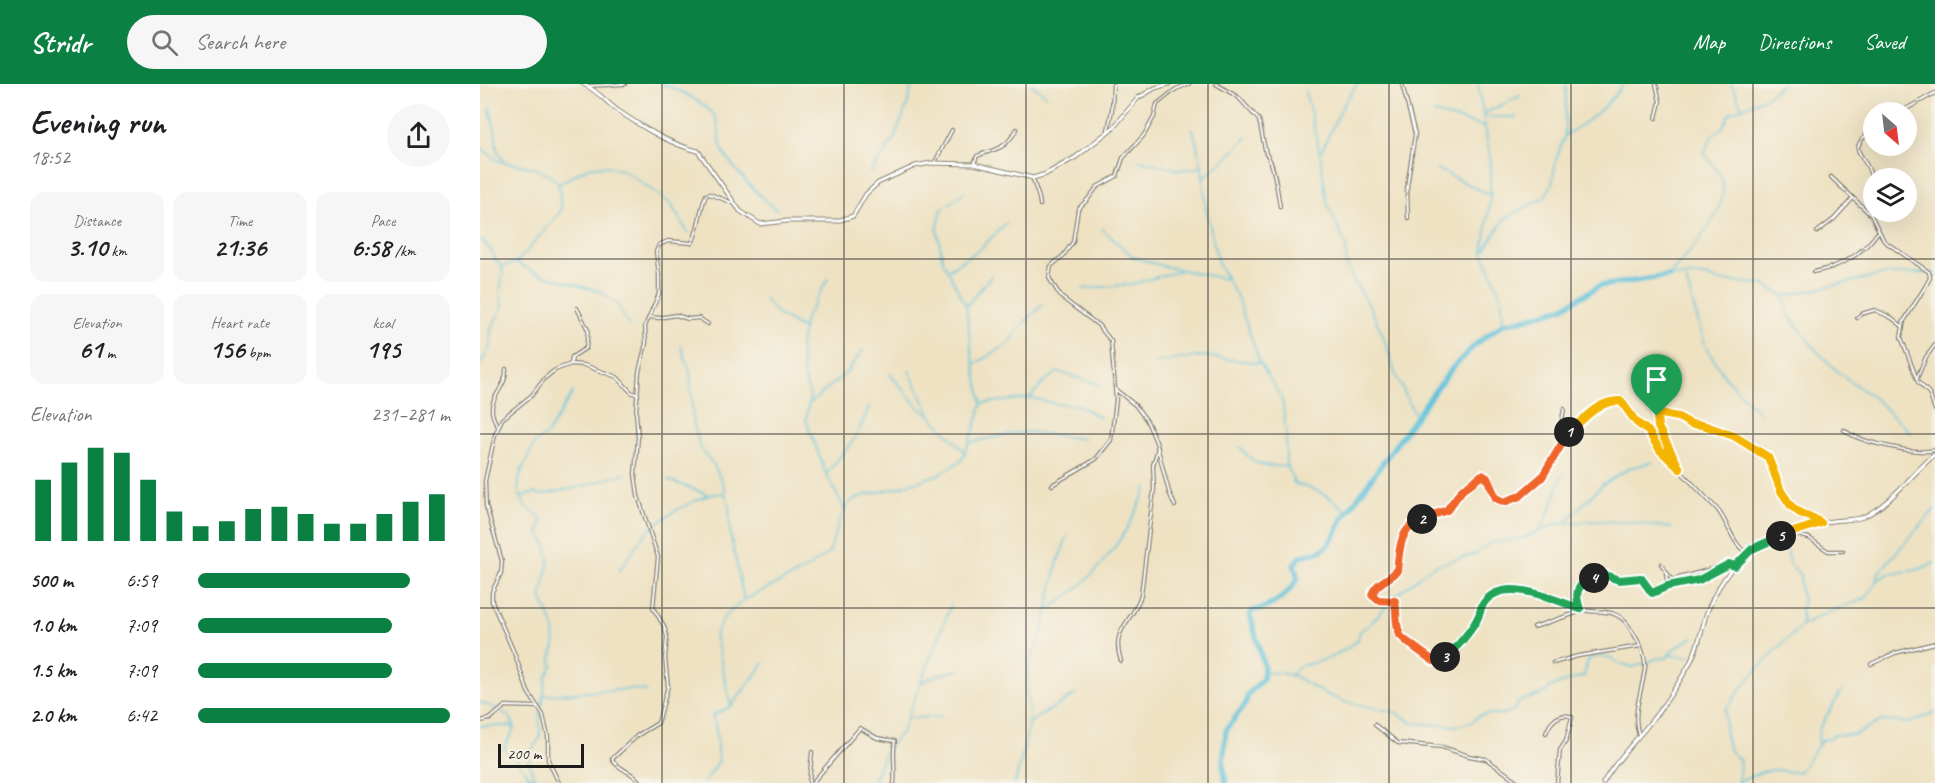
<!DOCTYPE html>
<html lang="en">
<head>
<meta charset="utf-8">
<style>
	body { margin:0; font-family:Caveat,sans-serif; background:#f6f6f6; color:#202124; height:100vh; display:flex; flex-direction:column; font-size:22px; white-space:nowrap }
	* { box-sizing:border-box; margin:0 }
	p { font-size:20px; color:#757577 }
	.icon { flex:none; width:33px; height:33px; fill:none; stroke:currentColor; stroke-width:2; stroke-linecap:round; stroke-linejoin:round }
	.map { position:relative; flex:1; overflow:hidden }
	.panel { display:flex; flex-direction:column; background:#fff; width:480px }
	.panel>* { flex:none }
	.needle { width:39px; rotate:152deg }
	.buttons { position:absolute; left:1383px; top:18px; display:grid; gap:12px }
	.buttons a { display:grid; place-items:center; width:54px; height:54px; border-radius:50%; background:#fff; box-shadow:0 6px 24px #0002; font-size:30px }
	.scale { position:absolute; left:18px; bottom:15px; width:86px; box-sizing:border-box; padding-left:6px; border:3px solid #1c1c1c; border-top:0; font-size:16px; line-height:21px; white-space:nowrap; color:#1c1c1c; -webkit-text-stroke:4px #f7f3e8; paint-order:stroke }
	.pin { position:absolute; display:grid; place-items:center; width:51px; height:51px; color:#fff; margin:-62px -26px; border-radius:50% 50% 50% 0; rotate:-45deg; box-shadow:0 0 6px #0007 }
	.pin .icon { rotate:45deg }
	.km { position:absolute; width:30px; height:30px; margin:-15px; border-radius:50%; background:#222; color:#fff; font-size:16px; line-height:30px; text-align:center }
	.round { display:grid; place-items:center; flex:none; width:63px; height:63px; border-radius:32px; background:#f6f6f6 }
	.headline { display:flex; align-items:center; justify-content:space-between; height:102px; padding:0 30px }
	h1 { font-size:33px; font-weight:800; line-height:45px }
	.figures { display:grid; grid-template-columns:repeat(3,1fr); gap:9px; height:102px; padding:6px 30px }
	.figures div { display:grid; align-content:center; border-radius:15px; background:#f6f6f6; text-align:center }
	.figures b { font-size:26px; font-weight:800 }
	.figures small { font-size:16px; font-weight:400 }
	.figures p { font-size:16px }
	.chart { height:168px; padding:12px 30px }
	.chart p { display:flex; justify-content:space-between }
	.chart svg { width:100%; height:108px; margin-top:6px; stroke:#0b8043; stroke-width:6 }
	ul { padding:0 30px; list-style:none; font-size:20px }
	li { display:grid; grid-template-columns:96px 72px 1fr; align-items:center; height:45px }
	li i { height:15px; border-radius:8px; background:#0b8043 }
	header { display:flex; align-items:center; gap:36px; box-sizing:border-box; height:84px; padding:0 30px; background:#0b8043; color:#fff }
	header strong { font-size:28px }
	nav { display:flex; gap:33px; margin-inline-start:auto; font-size:21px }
	.search { width:420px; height:54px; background:#f6f6f6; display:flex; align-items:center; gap:15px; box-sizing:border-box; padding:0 21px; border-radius:33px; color:#757577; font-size:22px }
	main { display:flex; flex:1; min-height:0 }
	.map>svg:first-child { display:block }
</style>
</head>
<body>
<header>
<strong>Stridr</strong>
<div class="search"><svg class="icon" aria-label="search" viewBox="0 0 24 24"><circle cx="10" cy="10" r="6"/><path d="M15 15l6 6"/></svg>Search here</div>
<nav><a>Map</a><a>Directions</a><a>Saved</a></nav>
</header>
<main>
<section class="panel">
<div class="headline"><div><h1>Evening run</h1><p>18:52</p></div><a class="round"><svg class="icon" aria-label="share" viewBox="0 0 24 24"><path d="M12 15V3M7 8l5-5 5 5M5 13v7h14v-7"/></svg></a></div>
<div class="figures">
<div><p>Distance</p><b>3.10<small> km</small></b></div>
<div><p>Time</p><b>21:36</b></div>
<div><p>Pace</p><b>6:58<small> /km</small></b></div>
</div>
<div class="figures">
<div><p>Elevation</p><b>61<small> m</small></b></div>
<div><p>Heart rate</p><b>156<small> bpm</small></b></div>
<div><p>kcal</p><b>195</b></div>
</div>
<div class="chart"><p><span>Elevation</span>231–281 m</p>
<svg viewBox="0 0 160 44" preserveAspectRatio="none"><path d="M5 44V19M15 44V12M25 44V6M35 44V8M45 44V19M55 44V32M65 44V38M75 44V36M85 44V31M95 44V30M105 44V33M115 44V37M125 44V37M135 44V33M145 44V28M155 44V25"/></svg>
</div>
<ul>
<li><b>500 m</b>6:59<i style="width:84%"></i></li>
<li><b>1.0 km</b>7:09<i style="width:77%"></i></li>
<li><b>1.5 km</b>7:09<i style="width:77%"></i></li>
<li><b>2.0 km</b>6:42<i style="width:100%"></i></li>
</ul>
</section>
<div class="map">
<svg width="1455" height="699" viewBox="0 0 1455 699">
	<rect width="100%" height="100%" fill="#f7f3e8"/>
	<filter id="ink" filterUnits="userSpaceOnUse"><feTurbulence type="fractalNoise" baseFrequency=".0167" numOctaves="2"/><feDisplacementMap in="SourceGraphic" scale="12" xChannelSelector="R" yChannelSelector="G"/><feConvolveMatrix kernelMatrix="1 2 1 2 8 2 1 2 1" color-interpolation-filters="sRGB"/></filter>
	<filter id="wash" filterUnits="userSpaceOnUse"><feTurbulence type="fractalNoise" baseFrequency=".008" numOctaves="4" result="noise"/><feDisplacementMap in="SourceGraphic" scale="24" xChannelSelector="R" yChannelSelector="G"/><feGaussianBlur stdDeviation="1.35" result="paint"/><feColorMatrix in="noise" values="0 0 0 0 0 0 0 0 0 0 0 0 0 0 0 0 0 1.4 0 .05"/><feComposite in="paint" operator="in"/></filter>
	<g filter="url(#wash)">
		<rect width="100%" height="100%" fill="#eee2c3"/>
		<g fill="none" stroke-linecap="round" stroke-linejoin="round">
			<g stroke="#5ec3dc" stroke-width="1.5">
				<path d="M181,0C197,5 232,21 237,37C240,47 238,59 244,69C254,86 281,114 297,126"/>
				<path d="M551,0L567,12"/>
				<path d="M998,0L1011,79L1010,117L1003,168L1022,214L1023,240"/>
				<path d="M1251,0L1262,23"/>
				<path d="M825,6L840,69L847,119L866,162V178L872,194L890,223L904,254L915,289L936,333"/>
				<path d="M9,23L15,45L17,66L23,76"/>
				<path d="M954,29L1005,43"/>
				<path d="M1005,29L1040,12"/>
				<path d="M1004,33H1036"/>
				<path d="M713,45L722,83L726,125L738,179L757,213L780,279L802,315L806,348V378L814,399C837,406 850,411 867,428"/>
				<path d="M1086,51C1109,36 1128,23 1143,0"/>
				<path d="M0,63L18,77L51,83L69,91L79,100L81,127L39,176L32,180L22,182"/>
				<path d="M841,68L862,23L877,0"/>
				<path d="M659,76L700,86L722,83"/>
				<path d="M957,85L1010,111"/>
				<path d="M390,89L413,57L428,19L432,0"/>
				<path d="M724,93L745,76L767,53"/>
				<path d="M80,99L109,83L126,82L145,87L190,119L208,149"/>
				<path d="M622,145L653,173L683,182L746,195"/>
				<path d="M0,154L11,166L16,177L22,182L23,189L20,209L23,222L11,245L10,263L0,281"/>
				<path d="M1005,166L1024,135L1065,113L1072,100L1076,76L1085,51L1086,0"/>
				<path d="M37,179L54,188L121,208L137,220L149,242"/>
				<path d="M469,185L499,166L526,139"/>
				<path d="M1189,192H1225L1238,197L1282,200L1304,212L1407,190L1455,189"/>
				<path d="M1189,192C1207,170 1251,126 1242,96C1239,87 1230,77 1224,69L1233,51L1243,43L1250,29L1285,14L1302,0"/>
				<path d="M1205,193L1226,264L1246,294L1280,330"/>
				<path d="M348,195L325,235L320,261L324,294L330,312L326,336L346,390L364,424"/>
				<path d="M603,205L652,200L699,187"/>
				<path d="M1304,212L1308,230L1334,264L1358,288L1394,314L1431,349"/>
				<path d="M284,215L298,231L323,245"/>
				<path d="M486,222L511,192"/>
				<path d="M201,262L210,288L213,337L220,364L234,381L243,400L249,423L250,449L264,516"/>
				<path d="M673,279L723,272L779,279"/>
				<path d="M495,280L530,259L539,244L563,220"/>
				<path d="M429,287L451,332L484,367"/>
				<path d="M410,290L438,323L448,330"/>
				<path d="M550,313L566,296L578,288L618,300"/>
				<path d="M504,319L552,314L577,320L598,321L621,334"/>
				<path d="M329,320L367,288L383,266"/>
				<path d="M488,359L530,350L551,348L605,355"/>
				<path d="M760,363C774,382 783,383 806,382"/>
				<path d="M346,390L376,353L389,323"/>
				<path d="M188,396L229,411L244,409"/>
				<path d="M42,412L55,409L61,411L104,402L146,389"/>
				<path d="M1085,439L1122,401L1149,384L1173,378"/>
				<path d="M1060,446L1070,426L1082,391"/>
				<path d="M1306,458L1309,480L1320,490V507L1323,514L1321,527L1322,540"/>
				<path d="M138,488C147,478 153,464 162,454C180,433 204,421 229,411"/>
				<path d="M1399,495L1409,490L1437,486L1455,479"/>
				<path d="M915,512L953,482L995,470L1010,459L1044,454L1077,440L1110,437L1148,438L1192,444"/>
				<path d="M568,526C616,495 645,457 667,403"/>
				<path d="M1189,571L1192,566L1213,553"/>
				<path d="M1215,571H1217"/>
				<path d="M1166,579L1178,574H1187L1189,571L1210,573"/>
				<path d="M784,588L802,589L814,592L843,609L865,618L915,628L933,639L975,642L992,638L998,632L1007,630H1024L1035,625L1038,618L1065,609L1070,603L1104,592L1108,576C1120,570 1122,573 1134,575L1135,578L1153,583L1164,580"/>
				<path d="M810,591L821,582L850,574L869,563L878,556L880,547L889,541L911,517"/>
				<path d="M441,599L454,592L479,586"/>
				<path d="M65,611L152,605L166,607"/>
				<path d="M0,618C12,624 38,630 33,647C31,653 26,658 24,664L36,675L49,693L75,699"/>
				<path d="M252,621L284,579"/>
				<path d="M62,623L66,593L72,582L71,574L75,562L74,543L61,513L69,478L66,460L59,449L62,434L46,423L38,408L40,390L55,359L67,350L93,308"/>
				<path d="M427,634L462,633"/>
				<path d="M550,638L596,610"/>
				<path d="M0,642H32"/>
				<path d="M1338,659L1339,645L1362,606"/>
				<path d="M54,694L48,675L49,670L60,654V628"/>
				<path d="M1258,698L1260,680L1258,674C1242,665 1246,643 1245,626L1272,591L1305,557L1322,542L1344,530L1386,514L1395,501L1399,488L1455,425"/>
				<path d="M224,699L239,677C234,661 240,646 232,632L251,622L235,550L245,532L264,516L323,487L349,469L359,438L368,419L382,412L420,403L457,391L481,377L494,346L502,319L492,271L486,222L463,177L457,146L462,125L485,108"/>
				<path d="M393,699L404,670L422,647L471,521"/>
				<path d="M535,699L545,661L549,634L546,599L550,577L562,550L577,480L587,453"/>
				<path d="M1257,699C1268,694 1280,687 1292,686C1302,685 1310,690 1320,687L1342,656L1351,654L1353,651H1374L1401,637L1430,639L1455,628"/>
			</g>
			<path stroke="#5ec3dc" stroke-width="5" d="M746,699L743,680L746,646L766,619L768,610L783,595L784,583L770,530L774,526C791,525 810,509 818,494L814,481C823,467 825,472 838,468C850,464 857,448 861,437L950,313L974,282L997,259L1023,240L1038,237L1082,224L1119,202L1189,192"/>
		</g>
	</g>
	<g filter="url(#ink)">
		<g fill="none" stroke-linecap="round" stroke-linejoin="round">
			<defs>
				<g id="minor">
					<path d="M736,0L758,13L779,36L786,70C794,77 798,111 800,123"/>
					<path d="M922,0L935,50L927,103L928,134"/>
					<path d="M1176,0L1180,18L1176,34"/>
					<path d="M108,2L145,0"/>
					<path d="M1411,28L1424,26L1455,9"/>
					<path d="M628,46L632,26L633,0"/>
					<path d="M455,78L472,46"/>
					<path d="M494,80L497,72C517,64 525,66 537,45"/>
					<path d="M1351,93L1391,131L1404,157L1449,188L1450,194L1445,203L1424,237L1421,253L1438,298L1449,309L1455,326"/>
					<path d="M553,94C554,104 560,111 560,121"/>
					<path d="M1391,131C1392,119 1395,104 1391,92C1384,65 1364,70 1394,43"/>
					<path d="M1337,148L1354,135L1373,114"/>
					<path d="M1333,188C1361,183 1382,171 1398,148"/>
					<path d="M170,233L178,234L196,231L208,235L219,234L228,240"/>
					<path d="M1377,234L1381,230L1395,226L1412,234L1422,242"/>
					<path d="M91,280L92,273L106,264L108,246L97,224"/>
					<path d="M1437,294L1446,273L1455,261"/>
					<path d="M1188,302C1164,340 1185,349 1199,382"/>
					<path d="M636,306L655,321L667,337L676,358L689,408L695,422"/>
					<path d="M1177,332L1181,330L1198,333L1211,340L1223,341L1254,352L1288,373C1296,390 1299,413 1315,426C1323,432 1333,433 1341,439"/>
					<path d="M18,342C0,316 27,308 26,285"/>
					<path d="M1364,346C1378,358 1437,371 1455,366"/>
					<path d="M1081,360L1079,351L1084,325"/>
					<path d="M572,401L616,375L631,356L636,316L631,257L618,241L581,213L569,194L571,182L583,172L593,158L598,125L608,115L617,103L637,92L643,74L664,51L674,33L677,20L696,5L709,0"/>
					<path d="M1310,449L1329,454L1348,467H1363"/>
					<path d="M1181,480L1192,496L1249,480L1255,482"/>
					<path d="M1186,490L1187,496L1190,501"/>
					<path d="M1100,524L1097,511L1099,504L1104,498L1125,491L1139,496L1161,494L1164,496L1169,506L1172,509L1188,502L1219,496L1242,483"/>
					<path d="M1054,543L1105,526"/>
					<path d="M980,560L963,574L956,577L951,575L921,554L918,546L915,517L899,516L892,511C896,498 909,496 917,487C919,479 917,471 919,463C925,439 946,432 967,426L977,410L999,392L1005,391L1016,415L1024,418L1037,414L1067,386L1084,354L1091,346L1118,323L1129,317H1141L1156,338L1168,347L1180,366L1237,425C1248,438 1252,460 1267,469"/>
					<path d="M641,577C630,545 652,540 661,511L674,405L673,381L678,364"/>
					<path d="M977,577C977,560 987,550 996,536C1001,528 1002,520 1010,513C1033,492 1078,520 1102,526C1120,530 1135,523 1148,541C1156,553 1166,568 1165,583C1163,606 1151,629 1159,651"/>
					<path d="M1073,579L1098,572L1161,562"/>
					<path d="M1391,580L1415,569L1455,559"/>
					<path d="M0,637L10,635L25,622L58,623"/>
					<path d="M895,641L918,659L962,663L989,672L1006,675L1040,699"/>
					<path d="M1066,649C1070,638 1080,627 1092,633L1086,657L1080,666L1077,699"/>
					<path d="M79,699L68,676V653L63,631L48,608L35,571L12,518V508L21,489L22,477L6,422L5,397L15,351L22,335L52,311L65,294L75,286L91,280L104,281L137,293L151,308L158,311"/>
					<path d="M160,699C154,687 137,686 132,675L158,651L178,639L188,602L185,574L187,553L184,542L173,524L178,473L158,412L155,390L158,353L156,329L159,288L166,259L165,242L179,210V191L176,168L179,161L188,157L212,159C218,150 220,124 226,111L230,110L255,120"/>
					<path d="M329,699L332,668"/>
					<path d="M332,699L380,644L397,654L415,657C412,671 416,685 414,699"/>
				</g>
				<g id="tertiary">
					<path d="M103,0C117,6 126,18 137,26C162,43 189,60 218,67L260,127L280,140L307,137H357L373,132L386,110L398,99L435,82L451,79L494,80L553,94L566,90L596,73L634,43L658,14L675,4L689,0"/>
					<path d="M1123,699C1135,677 1153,660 1168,641C1183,623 1197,602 1209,581C1217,566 1221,550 1225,534C1233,509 1252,478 1274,464C1291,453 1327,441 1347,438C1358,435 1372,437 1383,433C1411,420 1432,390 1455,370"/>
				</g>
			</defs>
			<use href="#minor" stroke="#857f70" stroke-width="4.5"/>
			<use href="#tertiary" stroke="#857f70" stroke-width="5"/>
			<use href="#minor" stroke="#fff" stroke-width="2"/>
			<use href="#tertiary" stroke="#fff" stroke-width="3"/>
		</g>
	</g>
	<g fill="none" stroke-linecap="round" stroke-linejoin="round" filter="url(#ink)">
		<defs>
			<path id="split-1" d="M1089,348C1104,335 1118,316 1141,317L1156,338L1168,347L1180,366L1200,385L1178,343L1177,332"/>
			<path id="split-2" d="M942,435L967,426L982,406L1002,391L1007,394L1016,414L1024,418L1040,412L1062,393L1089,348"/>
			<path id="split-3" d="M942,435C918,446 920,465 917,487C909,496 896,498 892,511L898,516L915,517C917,527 915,541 920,551C921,554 949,574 954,577L965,573"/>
			<path id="split-4" d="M965,573C976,565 994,544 999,531C1001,527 1000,525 1002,522C1020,489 1075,516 1100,525C1094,508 1097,500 1114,494"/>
			<path id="split-5" d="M1114,494L1125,491L1139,496L1161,494L1172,509L1188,502L1219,496L1249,480L1255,482L1272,465L1301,452"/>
			<path id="split-6" d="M1177,332L1181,330L1198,333L1211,340L1223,341L1254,352L1283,370L1288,373L1301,407L1311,422L1320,429L1333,434L1341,439L1301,452"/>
		</defs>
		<use href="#split-1" stroke="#fff" stroke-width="12"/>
		<use href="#split-2" stroke="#fff" stroke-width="12"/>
		<use href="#split-3" stroke="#fff" stroke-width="12"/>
		<use href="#split-4" stroke="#fff" stroke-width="12"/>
		<use href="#split-5" stroke="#fff" stroke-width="12"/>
		<use href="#split-6" stroke="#fff" stroke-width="12"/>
		<use href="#split-1" stroke="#f5b400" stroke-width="8"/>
		<use href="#split-2" stroke="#f0652b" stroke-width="8"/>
		<use href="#split-3" stroke="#f0652b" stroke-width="8"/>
		<use href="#split-4" stroke="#22a559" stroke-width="8"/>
		<use href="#split-5" stroke="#22a559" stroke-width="8"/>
		<use href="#split-6" stroke="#f5b400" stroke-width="8"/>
	</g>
	<path fill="none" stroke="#1c1c1c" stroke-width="1.5" stroke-opacity="0.55" d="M182,0V699M364,0V699M546,0V699M728,0V699M909,0V699M1091,0V699M1273,0V699M0,175H1455M0,350H1455M0,524H1455"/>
</svg>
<div class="buttons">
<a><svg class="needle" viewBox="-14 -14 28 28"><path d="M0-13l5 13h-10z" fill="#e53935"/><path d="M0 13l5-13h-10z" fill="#757577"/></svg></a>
<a><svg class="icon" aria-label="layers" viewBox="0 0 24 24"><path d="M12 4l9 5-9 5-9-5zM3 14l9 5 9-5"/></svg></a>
</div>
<div class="scale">200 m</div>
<div class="pin" style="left:1177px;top:332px;background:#1e9e55"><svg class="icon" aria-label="arrive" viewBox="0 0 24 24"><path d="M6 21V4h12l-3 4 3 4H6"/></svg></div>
<b class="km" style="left:1089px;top:348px">1</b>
<b class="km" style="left:942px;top:435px">2</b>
<b class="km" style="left:965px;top:573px">3</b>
<b class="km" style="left:1114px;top:494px">4</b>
<b class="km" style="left:1301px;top:452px">5</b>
</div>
</main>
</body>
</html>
